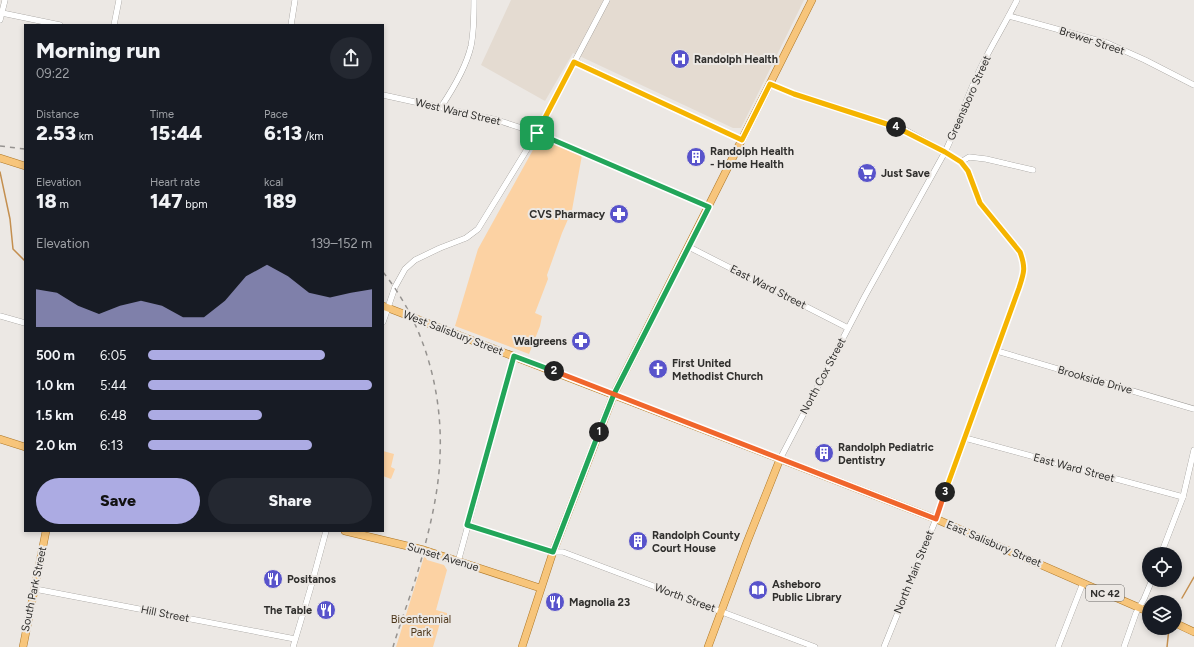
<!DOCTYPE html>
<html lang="en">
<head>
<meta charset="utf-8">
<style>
	body { margin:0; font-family:Figtree,sans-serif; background:#242831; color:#f1f3f6; height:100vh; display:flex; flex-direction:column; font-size:15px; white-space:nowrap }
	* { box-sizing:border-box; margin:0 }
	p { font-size:13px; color:#9ea1a6 }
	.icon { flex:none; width:22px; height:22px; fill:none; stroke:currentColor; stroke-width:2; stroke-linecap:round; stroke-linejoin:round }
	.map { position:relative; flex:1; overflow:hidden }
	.side { position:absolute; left:24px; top:24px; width:360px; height:508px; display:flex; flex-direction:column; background:#171b24; border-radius:0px; box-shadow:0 2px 6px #0003 }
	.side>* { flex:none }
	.controls { position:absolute; left:1142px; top:547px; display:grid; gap:8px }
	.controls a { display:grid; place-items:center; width:40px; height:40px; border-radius:50%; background:#171b24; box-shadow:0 2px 6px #0003; font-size:20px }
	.pin { position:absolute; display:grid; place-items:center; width:34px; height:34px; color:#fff; margin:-17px; border-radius:8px; box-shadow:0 2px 6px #0006 }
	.km { position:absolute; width:20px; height:20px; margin:-10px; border-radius:50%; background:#222; color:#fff; font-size:11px; line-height:20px; text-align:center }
	.round { display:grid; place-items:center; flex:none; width:42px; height:42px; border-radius:21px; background:#242831 }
	.overview { display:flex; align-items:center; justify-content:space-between; height:68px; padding:0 12px }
	h1 { font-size:22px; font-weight:800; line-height:30px }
	.metrics { display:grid; grid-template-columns:repeat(3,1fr); gap:6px; height:68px; padding:4px 12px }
	.metrics div { display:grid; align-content:center }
	.metrics b { font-size:20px; font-weight:800 }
	.metrics small { font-size:11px; font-weight:400 }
	.metrics p { font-size:11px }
	.chart { height:112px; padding:8px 12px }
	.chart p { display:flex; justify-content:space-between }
	.chart svg { width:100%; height:72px; margin-top:4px; fill:#acabe3; opacity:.7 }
	.primary-button { display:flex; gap:8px; margin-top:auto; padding:8px 12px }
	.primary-button a { flex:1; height:46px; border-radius:24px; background:#acabe3; color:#111; font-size:16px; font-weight:800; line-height:46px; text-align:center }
	.primary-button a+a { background:#242831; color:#f1f3f6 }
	ul { padding:0 12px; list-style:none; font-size:13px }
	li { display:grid; grid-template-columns:64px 48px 1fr; align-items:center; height:30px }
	li i { height:10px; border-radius:5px; background:#acabe3 }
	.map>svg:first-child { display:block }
</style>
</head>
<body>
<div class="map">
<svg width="1194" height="647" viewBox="0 0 1194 647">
	<rect width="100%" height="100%" fill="#ece8e4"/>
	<path fill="#e4dbd1" d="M511,0H804L741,128H733L573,53L545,101L481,65Z"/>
	<g fill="#fcd2a3">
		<path d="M539,139L553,143L582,155L572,210L562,233L547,275L548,279L535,313L542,316L540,326L529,354L455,326L478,249Z"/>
		<path d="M383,451L394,454L391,467L395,469L391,479L383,476Z"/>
		<path d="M424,557L426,558L427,560L444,565L447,570L436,610L447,613V615L442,616L433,647H396Z"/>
	</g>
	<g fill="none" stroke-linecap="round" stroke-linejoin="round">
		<g stroke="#c48f4f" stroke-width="1.5">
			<path d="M0,172L10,219L13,249L25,261"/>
			<path d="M1182,598L1194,577"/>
			<path d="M1175,608L1176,606"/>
			<path d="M1167,647L1169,628"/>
		</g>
		<defs>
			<g id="minor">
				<path d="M2,13L60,25"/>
				<path d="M1009,16L1107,43L1145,60L1194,85"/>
				<path d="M0,20L5,0"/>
				<path d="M114,25L119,0"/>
				<path d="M291,25L295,0"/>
				<path d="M574,61L742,140"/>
				<path d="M769,84L794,94L891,125L905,130L945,152L865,296L780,459"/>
				<path d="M383,95L497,120L537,133L709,207"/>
				<path d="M441,107C453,89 466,68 471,46C474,31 474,15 474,0"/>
				<path d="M961,162L969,157L986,159L1033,170"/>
				<path d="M689,247L848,328"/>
				<path d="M0,316L25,323"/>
				<path d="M383,322L395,287L405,269L415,260L440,248L466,238L478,229L537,133L607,0"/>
				<path d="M997,351L1194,409"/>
				<path d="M965,438L1183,497"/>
				<path d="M467,525L553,552H563L815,647"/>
				<path d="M1161,554L1183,497L1194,450"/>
				<path d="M458,562L514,356"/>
				<path d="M35,589L295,639"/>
				<path d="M293,647L310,590L326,531"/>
				<path d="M884,647L936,519L1019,288C1024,273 1027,268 1020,252L980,203L968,171L961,162L945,152C959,123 968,93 982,65C993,43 1006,22 1017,0"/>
				<path d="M1058,647L1083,583"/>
				<path d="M1124,647L1136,613L1144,599L1152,580"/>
			</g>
			<g id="major">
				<path d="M0,158L25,166"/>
				<path d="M383,306L936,519L1149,612"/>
				<path d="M0,439L25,447"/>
				<path d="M345,531L424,550L540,588"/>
				<path d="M1175,623L1194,632"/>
				<path d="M23,647L46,531"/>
				<path d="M522,647L553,552L614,394L812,0"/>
				<path d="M708,647L747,542L780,459"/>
			</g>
		</defs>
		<use href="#minor" stroke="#908d89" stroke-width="6"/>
		<use href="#major" stroke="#ae7726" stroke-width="8"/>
		<use href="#minor" stroke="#fff" stroke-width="5.5"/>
		<use href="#major" stroke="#f7c57b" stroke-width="7"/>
		<g stroke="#969390" stroke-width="1.5" stroke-dasharray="5 5" stroke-linecap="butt">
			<path d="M0,146L25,149"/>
			<path d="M383,272C424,323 443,391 440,456C439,487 432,519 424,549C416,582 403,614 393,647"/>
		</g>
	</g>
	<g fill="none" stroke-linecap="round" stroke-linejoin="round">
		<defs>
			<path id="split-1" d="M537,133L709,207L614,394L599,432"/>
			<path id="split-2" d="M554,371L514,356L467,525L553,552L599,432"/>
			<path id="split-3" d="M554,371L936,519L945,492"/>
			<path id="split-4" d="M896,127L945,152L961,162L968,171L980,203L1020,252C1026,268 1024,273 1019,288L945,492"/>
			<path id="split-5" d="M537,133L574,62L742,140L770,84L794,94L896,127"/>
		</defs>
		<use href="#split-1" stroke="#fff" stroke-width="8"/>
		<use href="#split-2" stroke="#fff" stroke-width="8"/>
		<use href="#split-3" stroke="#fff" stroke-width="8"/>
		<use href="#split-4" stroke="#fff" stroke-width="8"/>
		<use href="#split-5" stroke="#fff" stroke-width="8"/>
		<use href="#split-1" stroke="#22a559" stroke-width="5"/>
		<use href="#split-2" stroke="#22a559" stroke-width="5"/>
		<use href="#split-3" stroke="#f0652b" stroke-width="5"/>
		<use href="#split-4" stroke="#f5b400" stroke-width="5"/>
		<use href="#split-5" stroke="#f5b400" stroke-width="5"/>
	</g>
	<defs>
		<symbol id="hospital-disc" viewBox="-11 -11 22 22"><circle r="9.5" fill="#5853cb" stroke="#ece8e4"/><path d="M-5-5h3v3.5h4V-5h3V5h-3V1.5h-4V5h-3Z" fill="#fff"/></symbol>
		<symbol id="building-disc" viewBox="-11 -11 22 22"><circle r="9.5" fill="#5853cb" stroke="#ece8e4"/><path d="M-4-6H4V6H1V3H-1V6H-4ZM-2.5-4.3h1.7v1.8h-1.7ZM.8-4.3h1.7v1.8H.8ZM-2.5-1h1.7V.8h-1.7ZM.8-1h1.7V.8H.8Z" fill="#fff"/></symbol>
		<symbol id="supermarket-disc" viewBox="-11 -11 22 22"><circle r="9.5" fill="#5853cb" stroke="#ece8e4"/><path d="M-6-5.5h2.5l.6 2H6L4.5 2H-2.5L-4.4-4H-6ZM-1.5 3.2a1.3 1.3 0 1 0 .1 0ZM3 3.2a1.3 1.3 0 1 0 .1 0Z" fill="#fff"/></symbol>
		<symbol id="pharmacy-disc" viewBox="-11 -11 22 22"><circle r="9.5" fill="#5853cb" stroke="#ece8e4"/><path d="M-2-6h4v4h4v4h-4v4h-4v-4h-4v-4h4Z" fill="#fff"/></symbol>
		<symbol id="church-disc" viewBox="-11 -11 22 22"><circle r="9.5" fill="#5853cb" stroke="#ece8e4"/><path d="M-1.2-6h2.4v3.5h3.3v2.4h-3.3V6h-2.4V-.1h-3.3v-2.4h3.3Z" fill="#fff"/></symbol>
		<symbol id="restaurant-disc" viewBox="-11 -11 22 22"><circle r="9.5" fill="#5853cb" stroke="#ece8e4"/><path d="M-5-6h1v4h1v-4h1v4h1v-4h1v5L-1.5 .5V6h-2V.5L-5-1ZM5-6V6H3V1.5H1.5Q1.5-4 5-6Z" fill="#fff"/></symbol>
		<symbol id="library-disc" viewBox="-11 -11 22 22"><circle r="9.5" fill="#5853cb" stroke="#ece8e4"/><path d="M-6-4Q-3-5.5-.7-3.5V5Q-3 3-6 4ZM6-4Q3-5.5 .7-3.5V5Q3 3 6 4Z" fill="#fff"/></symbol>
	</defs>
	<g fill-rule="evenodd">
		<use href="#hospital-disc" x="669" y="48" width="22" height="22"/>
		<use href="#building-disc" x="685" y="146" width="22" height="22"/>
		<use href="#supermarket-disc" x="856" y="162" width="22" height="22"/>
		<use href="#pharmacy-disc" x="608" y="203" width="22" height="22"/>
		<use href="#pharmacy-disc" x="570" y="330" width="22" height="22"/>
		<use href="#church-disc" x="647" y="358" width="22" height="22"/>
		<use href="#building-disc" x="813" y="442" width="22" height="22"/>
		<use href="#building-disc" x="627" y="530" width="22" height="22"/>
		<use href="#restaurant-disc" x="262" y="568" width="22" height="22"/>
		<use href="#library-disc" x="747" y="579" width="22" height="22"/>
		<use href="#restaurant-disc" x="544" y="591" width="22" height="22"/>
		<use href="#restaurant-disc" x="315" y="599" width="22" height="22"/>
	</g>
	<g text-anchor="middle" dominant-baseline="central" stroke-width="4" stroke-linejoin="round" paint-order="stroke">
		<rect fill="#ece8e4" stroke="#686664" stroke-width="1" x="1086" y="585" width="38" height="16" rx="3"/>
		<g font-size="10" font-weight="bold" fill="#302f2d">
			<text x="1105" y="593">NC 42</text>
		</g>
		<g font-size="11" fill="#302f2d" stroke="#ece8e4">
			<text transform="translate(1092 41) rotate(18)">Brewer Street</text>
			<text transform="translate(969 98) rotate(-66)">Greensboro Street</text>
			<text transform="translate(458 112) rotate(13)">West Ward Street</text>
			<text transform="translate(768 287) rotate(27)">East Ward Street</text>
			<text transform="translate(453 333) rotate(21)">West Salisbury Street</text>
			<text transform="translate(823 376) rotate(-62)">North Cox Street</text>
			<text transform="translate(1095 380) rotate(16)">Brookside Drive</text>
			<text transform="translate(1074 468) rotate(15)">East Ward Street</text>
			<text transform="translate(994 544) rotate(23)">East Salisbury Street</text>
			<text transform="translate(443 557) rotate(17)">Sunset Avenue</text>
			<text transform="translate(914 572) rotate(-68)">North Main Street</text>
			<text transform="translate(34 589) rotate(-78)">South Park Street</text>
			<text transform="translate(685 598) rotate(20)">Worth Street</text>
			<text transform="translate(165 614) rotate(11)">Hill Street</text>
		</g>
		<g font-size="11" font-weight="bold" fill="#302f2d" stroke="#ece8e4" text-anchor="start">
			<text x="694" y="59">Randolph Health</text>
			<text x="710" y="151">Randolph Health<tspan x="710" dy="13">- Home Health</tspan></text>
			<text x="881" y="173">Just Save</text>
			<text x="605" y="214" text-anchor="end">CVS Pharmacy</text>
			<text x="567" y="341" text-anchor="end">Walgreens</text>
			<text x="672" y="363">First United<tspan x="672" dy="13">Methodist Church</tspan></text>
			<text x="838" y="447">Randolph Pediatric<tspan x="838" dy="13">Dentistry</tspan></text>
			<text x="652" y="535">Randolph County<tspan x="652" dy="13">Court House</tspan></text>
			<text x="287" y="579">Positanos</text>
			<text x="772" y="584">Asheboro<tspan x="772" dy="13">Public Library</tspan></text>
			<text x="569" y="602">Magnolia 23</text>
			<text x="312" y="610" text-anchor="end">The Table</text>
		</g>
		<g font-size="11" fill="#4c3519" stroke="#ece8e4">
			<text x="421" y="619">Bicentennial<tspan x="421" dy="13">Park</tspan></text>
		</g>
	</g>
</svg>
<div class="controls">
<a><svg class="icon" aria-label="locate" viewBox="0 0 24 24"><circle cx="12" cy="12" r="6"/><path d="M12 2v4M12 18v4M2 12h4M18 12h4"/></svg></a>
<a><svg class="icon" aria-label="layers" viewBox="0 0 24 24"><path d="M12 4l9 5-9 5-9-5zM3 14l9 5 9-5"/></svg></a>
</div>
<div class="pin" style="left:537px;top:133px;background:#1e9e55"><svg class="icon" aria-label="arrive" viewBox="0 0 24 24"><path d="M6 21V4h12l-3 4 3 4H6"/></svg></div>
<b class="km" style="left:599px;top:432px">1</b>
<b class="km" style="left:554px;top:371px">2</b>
<b class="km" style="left:945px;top:492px">3</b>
<b class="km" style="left:896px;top:127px">4</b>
<section class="side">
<div class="overview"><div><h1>Morning run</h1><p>09:22</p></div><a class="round"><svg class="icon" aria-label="share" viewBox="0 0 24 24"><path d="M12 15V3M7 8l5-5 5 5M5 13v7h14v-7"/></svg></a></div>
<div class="metrics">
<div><p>Distance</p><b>2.53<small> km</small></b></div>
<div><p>Time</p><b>15:44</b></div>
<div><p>Pace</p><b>6:13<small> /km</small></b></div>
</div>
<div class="metrics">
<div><p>Elevation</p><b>18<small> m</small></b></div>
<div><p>Heart rate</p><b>147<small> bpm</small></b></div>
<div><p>kcal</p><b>189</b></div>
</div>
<div class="chart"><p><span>Elevation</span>139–152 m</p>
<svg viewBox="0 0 160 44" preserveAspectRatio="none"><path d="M0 44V21L10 23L20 31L30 36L40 31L50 28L60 31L70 38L80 38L90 28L100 13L110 6L120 13L130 23L140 26L150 23L160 21V44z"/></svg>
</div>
<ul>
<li><b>500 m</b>6:05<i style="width:79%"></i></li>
<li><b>1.0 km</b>5:44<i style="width:100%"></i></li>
<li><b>1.5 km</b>6:48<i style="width:51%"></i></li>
<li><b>2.0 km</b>6:13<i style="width:73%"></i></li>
</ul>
<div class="primary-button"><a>Save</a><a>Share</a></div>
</section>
</div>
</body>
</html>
